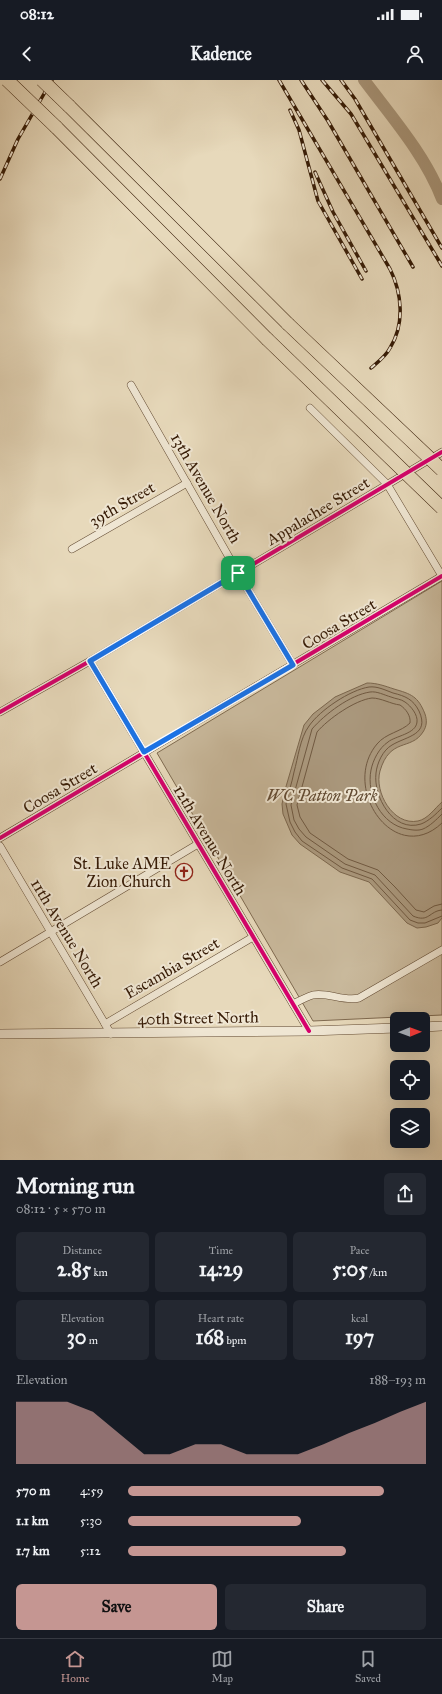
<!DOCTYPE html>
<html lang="en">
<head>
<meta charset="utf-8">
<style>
	body { margin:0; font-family:"IM FELL Great Primer",serif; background:#242831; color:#f1f3f6; height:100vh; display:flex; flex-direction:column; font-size:15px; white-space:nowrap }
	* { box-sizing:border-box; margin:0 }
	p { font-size:13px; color:#9ea1a6 }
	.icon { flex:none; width:22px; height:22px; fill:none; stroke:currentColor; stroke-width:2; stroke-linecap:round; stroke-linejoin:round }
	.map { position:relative; height:1080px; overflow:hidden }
	.panel { display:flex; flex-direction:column; background:#171b24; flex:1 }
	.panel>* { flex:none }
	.needle { width:26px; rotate:89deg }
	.fabs { position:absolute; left:390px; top:932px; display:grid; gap:8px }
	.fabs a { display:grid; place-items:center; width:40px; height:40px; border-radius:6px; background:#171b24; box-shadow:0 4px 16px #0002; font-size:20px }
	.pin { position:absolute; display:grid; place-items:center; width:34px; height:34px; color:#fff; margin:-17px; border-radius:8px; box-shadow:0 2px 6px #0006 }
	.round { display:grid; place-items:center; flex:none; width:42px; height:42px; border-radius:6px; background:#242831 }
	.headline { display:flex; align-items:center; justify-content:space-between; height:68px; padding:0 16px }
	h1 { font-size:22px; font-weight:800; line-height:30px }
	.metrics { display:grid; grid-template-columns:repeat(3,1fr); gap:6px; height:68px; padding:4px 16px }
	.metrics div { display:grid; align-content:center; border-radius:6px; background:#242831; text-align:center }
	.metrics b { font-size:20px; font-weight:800 }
	.metrics small { font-size:11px; font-weight:400 }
	.metrics p { font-size:11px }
	.chart { height:112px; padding:8px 16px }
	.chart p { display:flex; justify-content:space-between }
	.chart svg { width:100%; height:72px; margin-top:4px; fill:#c59692; opacity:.7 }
	.primary-button { display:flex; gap:8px; margin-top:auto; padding:8px 16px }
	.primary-button a { flex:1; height:46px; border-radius:6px; background:#c59692; color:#111; font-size:16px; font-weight:800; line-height:46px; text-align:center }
	.primary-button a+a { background:#242831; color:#f1f3f6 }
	ul { padding:0 16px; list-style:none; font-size:13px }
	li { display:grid; grid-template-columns:64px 48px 1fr; align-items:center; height:30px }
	li i { height:10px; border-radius:5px; background:#c59692 }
	.status { display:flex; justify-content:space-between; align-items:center; height:28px; padding:0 20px; background:#171b24; direction:ltr }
	.status svg { height:11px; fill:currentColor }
	header { display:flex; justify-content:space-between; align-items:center; height:52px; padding:0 16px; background:#171b24; font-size:18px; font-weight:800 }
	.dock { display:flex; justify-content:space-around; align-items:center; height:56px; border-top:1px solid #363941; background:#171b24; font-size:11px; color:#9ea1a6 }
	.dock a { display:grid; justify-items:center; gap:2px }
	.dock .current { color:#c59692 }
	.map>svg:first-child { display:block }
</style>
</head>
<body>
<div class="status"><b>08:12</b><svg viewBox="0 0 49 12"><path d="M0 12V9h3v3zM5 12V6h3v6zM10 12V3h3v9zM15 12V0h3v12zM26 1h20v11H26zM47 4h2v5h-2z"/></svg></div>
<header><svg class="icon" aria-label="back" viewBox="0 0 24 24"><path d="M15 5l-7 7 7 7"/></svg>Kadence<svg class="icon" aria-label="person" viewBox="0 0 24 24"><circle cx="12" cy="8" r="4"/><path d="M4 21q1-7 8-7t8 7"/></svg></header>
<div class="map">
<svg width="442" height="1080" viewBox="0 0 442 1080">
	<rect width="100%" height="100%" fill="#e7d9bb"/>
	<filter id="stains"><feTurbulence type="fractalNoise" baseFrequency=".005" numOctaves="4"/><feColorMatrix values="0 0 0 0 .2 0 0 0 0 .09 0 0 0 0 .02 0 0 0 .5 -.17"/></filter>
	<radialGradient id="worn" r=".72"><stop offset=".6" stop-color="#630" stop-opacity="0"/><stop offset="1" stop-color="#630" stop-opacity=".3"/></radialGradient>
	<path fill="#c9b99c" stroke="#7f6a50" d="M442,501V935L313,941L157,673Z"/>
	<path fill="#aa987d" stroke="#7b664d" d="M367,603C377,603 385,606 394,609C411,614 418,616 425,634C427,640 427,646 423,652C411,671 390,657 380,691C374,712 393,746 418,741C428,739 435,728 442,722V838L438,843L426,847L417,848L407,843L369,802L340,792L300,764L292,755L283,734L282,724L285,710L304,645L313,634L335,617Z"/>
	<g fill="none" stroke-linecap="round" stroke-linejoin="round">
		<g stroke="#705941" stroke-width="1">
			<path d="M442,728C436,734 429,741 421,744C393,753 373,716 376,693C377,683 383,670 392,665C407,656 430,655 419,631C413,619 405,616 393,613C385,610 377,606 369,607C350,610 320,630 309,646C300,658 298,678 294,692C292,703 288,713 286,724L290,742L295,752L302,761L342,788L372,799L410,840L418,843H425L442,836"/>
			<path d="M442,734C436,740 430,746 423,749C418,751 412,750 407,749C382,745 366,715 371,690C373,680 379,668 388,662C395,656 416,654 417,642C418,635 411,626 405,622C401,619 396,619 391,617C384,615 377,611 370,612C350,615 325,634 312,649L291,725L294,740L299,749L306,757L345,784L375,795L413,836C429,843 429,831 442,830"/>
			<path d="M442,743C395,788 340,708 377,664C386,653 401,652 410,643C411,636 406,629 400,625C391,624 381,618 372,618C355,620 328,639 317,652L297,725L300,737L310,753L348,779L378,790L395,807L416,830L424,832L434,826L442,824"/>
		</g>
		<path stroke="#aa987d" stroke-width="12" d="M364,0C391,36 426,76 442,119"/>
		<defs>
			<g id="minor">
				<path d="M131,305L238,493L293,585"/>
				<path d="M310,328L387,404L442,496"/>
				<path d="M72,469L187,403"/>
				<path d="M90,581L309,951"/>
				<path d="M0,632L90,581L442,372"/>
				<path d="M0,758L442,496"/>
				<path d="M0,766L111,954"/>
				<path d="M0,882L198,764"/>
				<path d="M293,924C299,921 306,917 313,915C329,912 343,922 359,918L442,870"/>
				<path d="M105,944L253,857"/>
			</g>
			<g id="tertiary">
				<path d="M423,947L442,946"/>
				<path d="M0,954L309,951L397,948"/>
			</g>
			<g id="motorway">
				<path d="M69,26L288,244"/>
				<path d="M56,47L267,259"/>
			</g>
		</defs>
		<use href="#minor" stroke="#624a32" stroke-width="8"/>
		<use href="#tertiary" stroke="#624a32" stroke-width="10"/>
		<use href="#motorway" stroke="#351a05" stroke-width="14"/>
		<use href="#minor" stroke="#efe6d3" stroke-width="7"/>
		<use href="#tertiary" stroke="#efe6d3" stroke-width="9"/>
		<use href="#motorway" stroke="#e7d9bb" stroke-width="13"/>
		<defs>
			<g id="rail">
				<path d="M279,0L390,189C402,213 405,244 390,268C386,276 378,282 371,288"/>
				<path d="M301,0L328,41L413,187"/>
				<path d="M322,0L351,34L442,186"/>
				<path d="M341,0L355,19L442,168"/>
				<path d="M290,30L299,50L318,121L362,199"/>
				<path d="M315,92L333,132L366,191"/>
				<path d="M0,99L18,59L52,0"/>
			</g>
		</defs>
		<use href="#rail" stroke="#351a05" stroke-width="3.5"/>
		<use href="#rail" stroke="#efe6d3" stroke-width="2" stroke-dasharray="6" stroke-linecap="butt"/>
		<defs>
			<g id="motorway-bridge">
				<path d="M7,0L56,47"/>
				<path d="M42,0L69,26"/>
				<path d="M288,244L442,390"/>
				<path d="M267,259L442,428"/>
			</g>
		</defs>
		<use href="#motorway-bridge" stroke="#351a05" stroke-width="14" stroke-linecap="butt"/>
		<use href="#motorway-bridge" stroke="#e7d9bb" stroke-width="13"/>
		<defs>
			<g id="cycleway">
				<path d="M90,581L309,951"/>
				<path d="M0,632L90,581L442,372"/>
				<path d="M0,758L442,496"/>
			</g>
		</defs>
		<use href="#cycleway" stroke="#efe6d3" stroke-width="6"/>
		<use href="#cycleway" stroke="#d6006c" stroke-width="4"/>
	</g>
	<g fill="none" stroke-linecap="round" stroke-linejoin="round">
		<defs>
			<path id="route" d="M238,493L293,585L144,672L90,581Z"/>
		</defs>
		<use href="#route" stroke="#fff" stroke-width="8"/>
		<use href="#route" stroke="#1a73e8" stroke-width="5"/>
	</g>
	<defs>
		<symbol id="church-ring" viewBox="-11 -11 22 22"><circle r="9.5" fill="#efe6d3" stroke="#8f2418" stroke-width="1.5"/><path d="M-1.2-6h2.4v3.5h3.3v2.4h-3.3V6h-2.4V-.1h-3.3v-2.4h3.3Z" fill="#8f2418"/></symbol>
	</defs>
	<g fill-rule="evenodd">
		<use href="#church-ring" x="174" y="782" width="20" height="20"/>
	</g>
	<g text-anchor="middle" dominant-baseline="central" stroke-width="4" stroke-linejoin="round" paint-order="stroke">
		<g font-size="16" fill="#351a05" stroke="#efe6d3">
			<text transform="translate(206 408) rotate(60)">13th Avenue North</text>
			<text transform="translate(122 424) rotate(-30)">39th Street</text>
			<text transform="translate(318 431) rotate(-31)">Appalachee Street</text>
			<text transform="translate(339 544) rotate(-31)">Coosa Street</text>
			<text transform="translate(60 708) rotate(-31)">Coosa Street</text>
			<text transform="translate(210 760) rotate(59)">12th Avenue North</text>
			<text transform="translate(67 853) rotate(59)">11th Avenue North</text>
			<text transform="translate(172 888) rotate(-30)">Escambia Street</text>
			<text transform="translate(198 938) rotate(-1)">40th Street North</text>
		</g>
		<g font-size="16" font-style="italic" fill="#614a32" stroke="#efe6d3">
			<text x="322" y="715">WC Patton Park</text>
		</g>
		<g font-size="16" fill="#351a05" stroke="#efe6d3" text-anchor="end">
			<text x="171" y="783">St. Luke AME<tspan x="171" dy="18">Zion Church</tspan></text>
		</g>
	</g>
	<rect width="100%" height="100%" filter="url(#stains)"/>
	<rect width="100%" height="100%" fill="url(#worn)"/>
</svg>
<div class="fabs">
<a><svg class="needle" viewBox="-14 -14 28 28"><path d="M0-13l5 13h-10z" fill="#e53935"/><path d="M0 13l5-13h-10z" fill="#9ea1a6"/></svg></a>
<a><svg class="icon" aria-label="locate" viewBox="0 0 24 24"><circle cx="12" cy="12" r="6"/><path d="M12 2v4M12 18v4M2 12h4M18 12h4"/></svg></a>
<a><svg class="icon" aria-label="layers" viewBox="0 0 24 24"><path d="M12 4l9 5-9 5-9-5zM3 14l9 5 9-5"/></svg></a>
</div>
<div class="pin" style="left:238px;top:493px;background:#1e9e55"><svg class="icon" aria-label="arrive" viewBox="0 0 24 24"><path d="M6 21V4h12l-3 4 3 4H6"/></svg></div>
</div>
<section class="panel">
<div class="headline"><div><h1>Morning run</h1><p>08:12 · 5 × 570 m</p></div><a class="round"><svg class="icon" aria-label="share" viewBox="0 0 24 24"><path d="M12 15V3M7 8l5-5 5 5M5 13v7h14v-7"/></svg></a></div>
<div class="metrics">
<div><p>Distance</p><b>2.85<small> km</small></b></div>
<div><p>Time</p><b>14:29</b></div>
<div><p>Pace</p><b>5:05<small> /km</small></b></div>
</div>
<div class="metrics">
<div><p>Elevation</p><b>30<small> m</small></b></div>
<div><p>Heart rate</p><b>168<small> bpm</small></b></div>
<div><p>kcal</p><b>197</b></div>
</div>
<div class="chart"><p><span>Elevation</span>188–193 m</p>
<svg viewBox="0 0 160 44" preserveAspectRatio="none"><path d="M0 44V6L10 6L20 6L30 12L40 25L50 38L60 38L70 32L80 32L90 38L100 38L110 38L120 32L130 25L140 19L150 12L160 6V44z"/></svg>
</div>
<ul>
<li><b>570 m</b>4:59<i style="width:86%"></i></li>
<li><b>1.1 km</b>5:30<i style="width:58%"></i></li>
<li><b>1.7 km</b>5:12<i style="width:73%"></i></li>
</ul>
<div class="primary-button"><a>Save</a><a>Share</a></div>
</section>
<nav class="dock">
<a class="current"><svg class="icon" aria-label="home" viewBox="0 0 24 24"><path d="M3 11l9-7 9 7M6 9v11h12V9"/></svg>Home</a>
<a><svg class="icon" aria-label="map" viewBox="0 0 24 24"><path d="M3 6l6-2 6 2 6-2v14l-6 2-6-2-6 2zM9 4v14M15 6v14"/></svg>Map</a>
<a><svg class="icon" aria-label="saved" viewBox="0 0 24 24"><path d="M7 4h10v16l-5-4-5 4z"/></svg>Saved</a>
</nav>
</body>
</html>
